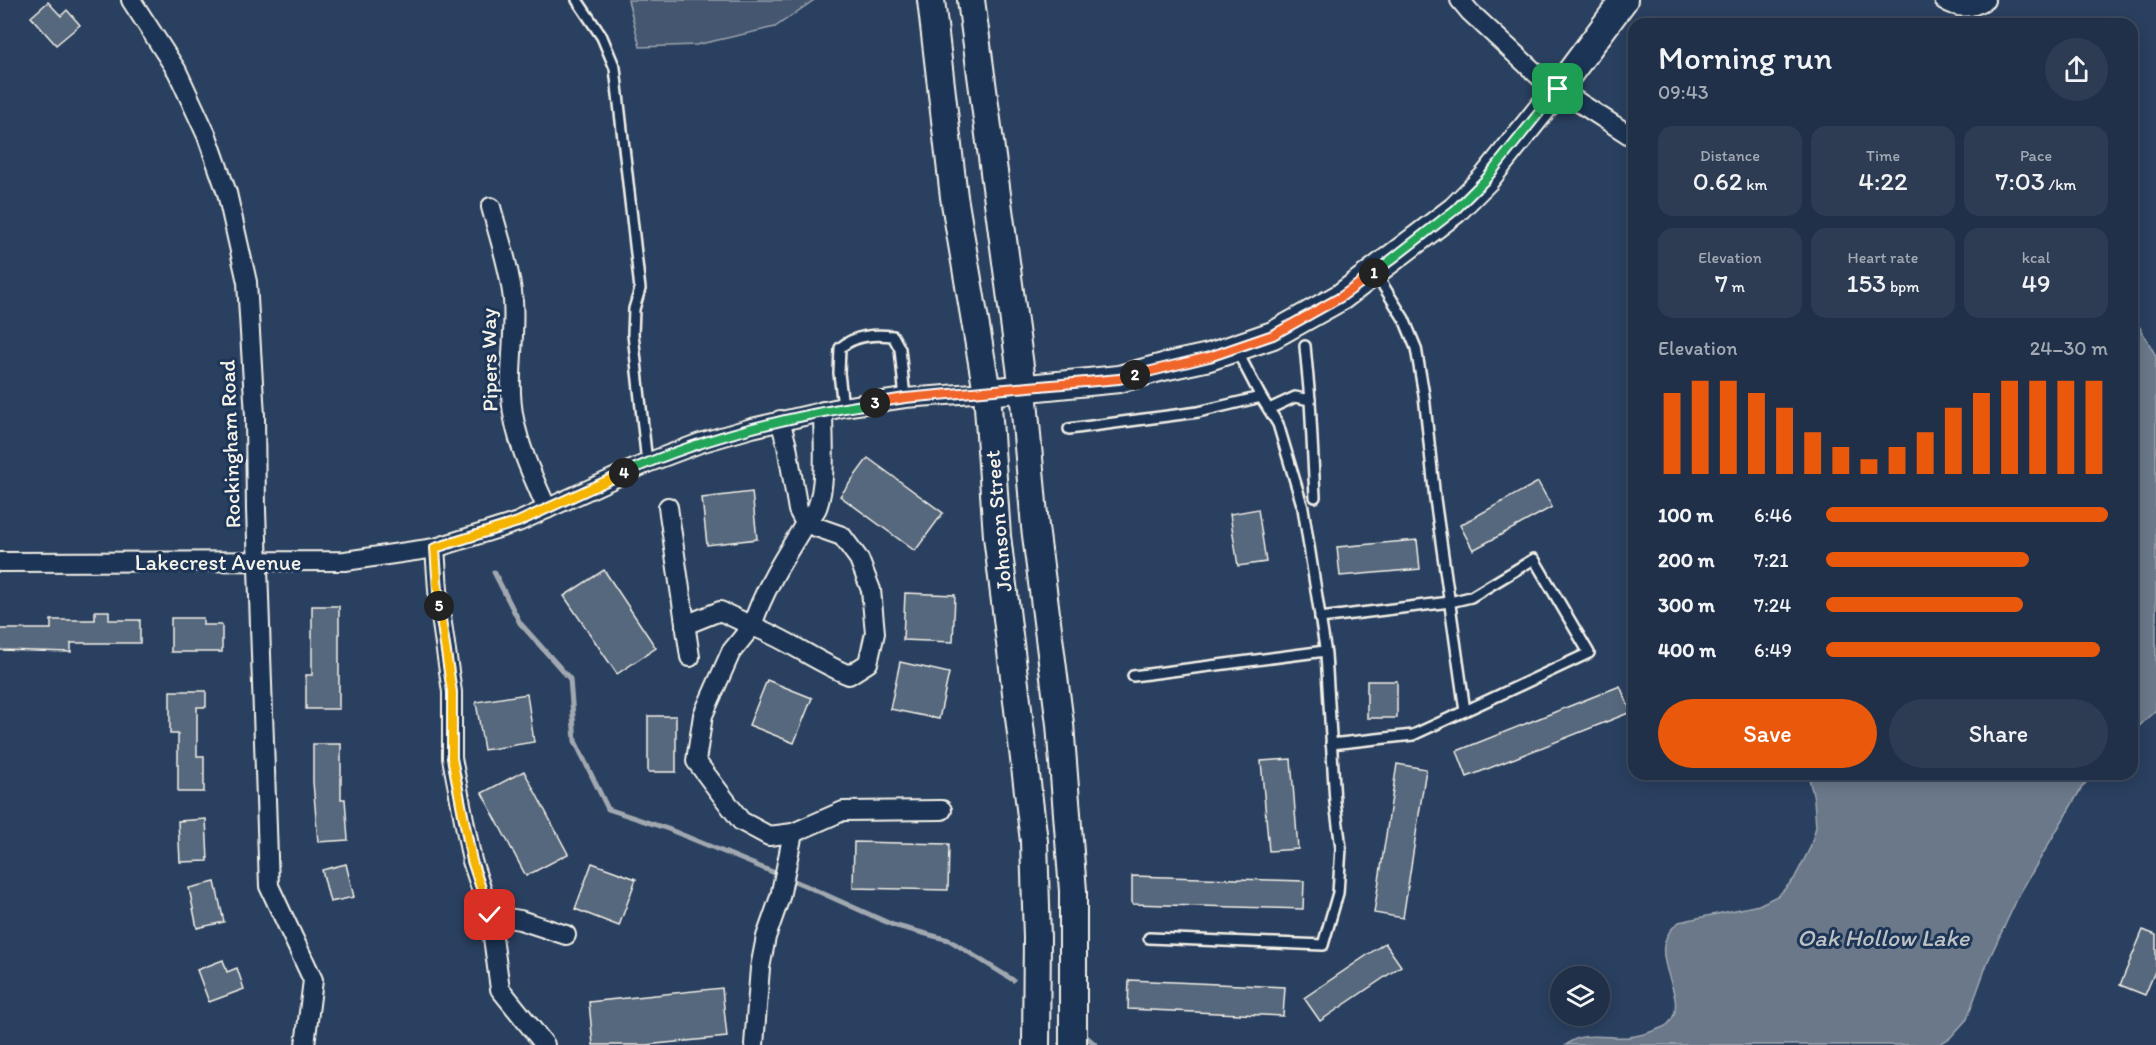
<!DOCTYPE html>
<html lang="en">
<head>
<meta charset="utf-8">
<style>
	body { margin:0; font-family:Itim,sans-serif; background:#2d3c52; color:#f1f3f6; height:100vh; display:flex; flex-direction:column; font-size:22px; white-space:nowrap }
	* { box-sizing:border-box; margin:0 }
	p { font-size:20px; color:#a2a9b4 }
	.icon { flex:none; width:33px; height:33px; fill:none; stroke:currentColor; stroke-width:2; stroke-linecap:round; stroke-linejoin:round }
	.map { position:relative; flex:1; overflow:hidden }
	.details { position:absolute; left:1628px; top:18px; width:510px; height:762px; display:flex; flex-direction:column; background:#203048; border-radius:18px; box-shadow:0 3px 15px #0003,0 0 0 2px #3d4b60 }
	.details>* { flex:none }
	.tools { position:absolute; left:1550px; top:966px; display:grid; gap:12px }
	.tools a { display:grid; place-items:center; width:60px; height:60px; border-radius:50%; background:#203048; box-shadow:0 3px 15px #0003,0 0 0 2px #3d4b60; font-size:30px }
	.pin { position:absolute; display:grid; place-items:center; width:51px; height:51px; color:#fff; margin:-26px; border-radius:12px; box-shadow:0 3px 9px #0006 }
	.km { position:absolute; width:30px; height:30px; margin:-15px; border-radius:50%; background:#222; color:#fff; font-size:16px; line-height:30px; text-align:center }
	.round { display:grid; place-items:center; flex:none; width:63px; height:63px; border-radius:32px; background:#2d3c52 }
	.overview { display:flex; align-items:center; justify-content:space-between; height:102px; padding:0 30px }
	h1 { font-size:33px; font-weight:600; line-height:45px }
	.stats { display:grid; grid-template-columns:repeat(3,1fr); gap:9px; height:102px; padding:6px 30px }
	.stats div { display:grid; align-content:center; border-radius:15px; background:#2d3c52; text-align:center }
	.stats b { font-size:26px; font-weight:600 }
	.stats small { font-size:16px; font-weight:400 }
	.stats p { font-size:16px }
	.chart { height:168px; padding:12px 30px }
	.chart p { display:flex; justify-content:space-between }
	.chart svg { width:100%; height:108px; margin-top:6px; stroke:#ea580c; stroke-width:6 }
	.primary-button { display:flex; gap:12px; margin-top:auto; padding:12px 30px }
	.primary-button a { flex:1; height:69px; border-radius:36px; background:#ea580c; color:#fff; font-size:24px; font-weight:600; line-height:69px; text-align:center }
	.primary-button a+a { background:#2d3c52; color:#f1f3f6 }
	ul { padding:0 30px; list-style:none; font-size:20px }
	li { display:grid; grid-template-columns:96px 72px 1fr; align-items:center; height:45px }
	li i { height:15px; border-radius:8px; background:#ea580c }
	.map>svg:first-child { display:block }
</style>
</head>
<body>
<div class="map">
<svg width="2156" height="1045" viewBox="0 0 2156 1045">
	<rect width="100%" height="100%" fill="#2a4060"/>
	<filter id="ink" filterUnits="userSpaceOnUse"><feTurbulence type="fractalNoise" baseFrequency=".0167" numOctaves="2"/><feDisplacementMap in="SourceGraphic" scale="12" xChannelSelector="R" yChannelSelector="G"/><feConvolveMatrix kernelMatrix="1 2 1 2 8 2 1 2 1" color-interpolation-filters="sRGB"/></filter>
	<g filter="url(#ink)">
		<path fill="#445771" stroke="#9ca4ac" stroke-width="1.5" d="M628,0H814L775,27L696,45L640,47Z"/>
		<g fill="#6a788a" stroke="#a1a8b0" stroke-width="1.5">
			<path d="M2132,318L2135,319L2156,356V710L2132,733Z"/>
			<path d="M1808,774H2094L2082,787L2020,893L1988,961L1967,1019L1950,1038L1938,1045H1566C1582,1030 1610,1039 1629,1037C1638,1036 1648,1033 1656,1030C1660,1028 1665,1027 1668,1024C1695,996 1638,954 1679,922L1759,905L1779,895L1794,879L1810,848L1816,827L1814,799Z"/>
		</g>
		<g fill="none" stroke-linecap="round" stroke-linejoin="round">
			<g stroke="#a1a8b0" stroke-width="5">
				<path d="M494,572L520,623L570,679L575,741L608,809L668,829L804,885L893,925L949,940L1013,980"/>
				<path d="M1084,1035L1096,1045"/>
			</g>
		</g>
		<g fill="#56677d" stroke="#f4f1e8" stroke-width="1.5">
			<path d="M48,2L61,16L67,10L80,25L56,45L31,17Z"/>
			<path d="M868,458L943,513L915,551L840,496Z"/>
			<path d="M1538,482L1552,507L1473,550L1460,525Z"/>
			<path d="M752,492L757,539L707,545L702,498Z"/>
			<path d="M1258,509L1266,562L1238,566L1230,514Z"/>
			<path d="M1417,540L1420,569L1340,576L1337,547Z"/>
			<path d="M604,570L656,648L617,674L564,596Z"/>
			<path d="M905,593L955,595L953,642L903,640Z"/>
			<path d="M312,606H339V709H306V675H312Z"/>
			<path d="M95,611H109V620H140V643H71V652L0,650V629H51V620H95Z"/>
			<path d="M171,618H203V625H222V652H171Z"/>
			<path d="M900,662L949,673L939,719L890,709Z"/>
			<path d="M767,680L812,698L794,743L749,725Z"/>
			<rect x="1367" y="681" width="30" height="37"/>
			<path d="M1620,686L1631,712L1467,777L1457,751Z"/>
			<path d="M170,691H206V707H197V756H204V792H178V734H170Z"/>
			<path d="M527,694L534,742L484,750L476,702Z"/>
			<rect x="648" y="716" width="28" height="56"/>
			<path d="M313,744H341V799H345L348,840L318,842L313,782Z"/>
			<path d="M1291,759L1298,849L1269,851L1261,761Z"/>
			<path d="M1397,764L1426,769L1403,918L1374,913Z"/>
			<path d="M524,771L568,854L526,876L482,793Z"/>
			<path d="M206,819L208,861L180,862L178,821Z"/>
			<path d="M854,842L949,844L948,890L853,888Z"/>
			<path d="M592,863L636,879L619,926L575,909Z"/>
			<path d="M346,864L354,897L330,902L322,870Z"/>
			<path d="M1132,876L1304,881L1303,909L1132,904Z"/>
			<path d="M215,882L224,922L197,928L189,888Z"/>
			<path d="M2143,930L2156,935V969L2145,995L2120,985Z"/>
			<path d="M1385,943L1401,966L1320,1021L1304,998Z"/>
			<path d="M223,960L227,972L237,968L244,989L209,1002L197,970Z"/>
			<path d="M1129,980L1285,987L1283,1016L1128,1009Z"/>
			<path d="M722,988L727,1037L645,1045H593L589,1002Z"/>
		</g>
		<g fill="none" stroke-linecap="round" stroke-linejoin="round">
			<defs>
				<g id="lane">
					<path d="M577,0L602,37L615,68L640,289L634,309L633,334L647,463"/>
					<path d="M1305,346L1310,400"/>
					<path d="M843,407L839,373L840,348C855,335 874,334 893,336L900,349L905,398"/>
					<path d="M1269,409L1295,397L1310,400L1315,497"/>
					<path d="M1069,429L1198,412L1261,397"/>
					<path d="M1320,618L1450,602L1471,597L1534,559L1589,653L1465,711"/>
					<path d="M1133,676L1325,651"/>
					<path d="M1331,744L1413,735L1465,711L1435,499L1424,395L1416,348L1404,319L1376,274"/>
					<path d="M1149,938L1323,945L1338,893L1341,848L1335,802L1326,654L1303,508L1278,424L1261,397L1236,349"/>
				</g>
				<g id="street">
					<path d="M131,0L177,71L207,136L227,193L247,282L255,416L256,510L269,886L313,980L305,1045"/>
					<path d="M1460,0L1470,12L1541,78L1634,138"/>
					<path d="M1944,0C1958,9 1970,9 1985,0"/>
					<path d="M491,207C499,237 510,269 513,300C516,340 506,380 514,419C520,450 534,479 547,509"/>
					<path d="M780,420L787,446L798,510L805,523L842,536L859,559L871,590L875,633L868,663L849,675C815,661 787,639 752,626L731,652L703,715L696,761L741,821L769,836L793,833"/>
					<path d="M668,507L690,657"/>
					<path d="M435,548L439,603L452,692V758L472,861L490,915L520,920L566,935"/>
					<path d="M0,562L345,561L435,548L518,522L647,463L700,443L752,428L843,407L905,398L987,392"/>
					<path d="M685,625L720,611L752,626C763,591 784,558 803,527C807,520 814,515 817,508C827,482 823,439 823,411"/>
					<path d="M490,915L500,989L545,1045"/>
					<path d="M754,1045L760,968L766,937L780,897L793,833L843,811L942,810"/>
				</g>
				<g id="secondary">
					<path d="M931,0L954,197L987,392L997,536L1034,841L1037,938L1036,1045"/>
					<path d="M971,0L1023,389L1035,527L1060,724L1073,891V1045"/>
					<path d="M987,392L1119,379L1163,367L1209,357L1273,335L1341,297L1455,210L1486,179L1558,89L1624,0"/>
				</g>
			</defs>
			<use href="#lane" stroke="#f4f1e8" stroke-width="14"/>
			<use href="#street" stroke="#f4f1e8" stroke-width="22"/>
			<use href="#secondary" stroke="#f4f1e8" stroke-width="30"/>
			<use href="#lane" stroke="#1d3557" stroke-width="9"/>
			<use href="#street" stroke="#1d3557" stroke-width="18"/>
			<use href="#secondary" stroke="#1d3557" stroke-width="26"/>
		</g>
	</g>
	<g fill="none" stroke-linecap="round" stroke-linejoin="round" filter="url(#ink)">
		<defs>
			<path id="split-1" d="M1374,273L1455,210L1486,179L1558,89"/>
			<path id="split-2" d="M1135,375L1209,357L1273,335L1341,297L1374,273"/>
			<path id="split-3" d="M875,403L905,398L1119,379L1135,375"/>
			<path id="split-4" d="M624,473C704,437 789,416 875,403"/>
			<path id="split-5" d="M439,606L435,548L518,522L624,473"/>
			<path id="split-6" d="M439,606L452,692V758L472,861L490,915"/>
		</defs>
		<use href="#split-1" stroke="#fff" stroke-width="12"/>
		<use href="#split-2" stroke="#fff" stroke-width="12"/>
		<use href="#split-3" stroke="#fff" stroke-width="12"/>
		<use href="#split-4" stroke="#fff" stroke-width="12"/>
		<use href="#split-5" stroke="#fff" stroke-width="12"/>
		<use href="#split-6" stroke="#fff" stroke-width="12"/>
		<use href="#split-1" stroke="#22a559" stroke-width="8"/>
		<use href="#split-2" stroke="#f0652b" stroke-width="8"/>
		<use href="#split-3" stroke="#f0652b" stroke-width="8"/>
		<use href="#split-4" stroke="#22a559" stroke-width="8"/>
		<use href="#split-5" stroke="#f5b400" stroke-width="8"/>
		<use href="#split-6" stroke="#f5b400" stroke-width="8"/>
	</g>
	<g text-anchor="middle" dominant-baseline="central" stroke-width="6" stroke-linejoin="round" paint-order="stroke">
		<g font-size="22" fill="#f4f1e8" stroke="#1d3557">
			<text transform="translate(489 360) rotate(-91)">Pipers Way</text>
			<text transform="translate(230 444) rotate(-92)">Rockingham Road</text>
			<text transform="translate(998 521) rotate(-95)">Johnson Street</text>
			<text x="218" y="562">Lakecrest Avenue</text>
		</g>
		<g font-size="24" font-style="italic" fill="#bdc1c2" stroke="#1d3557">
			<text x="1883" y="937">Oak Hollow Lake</text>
		</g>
	</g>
</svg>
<div class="tools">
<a><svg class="icon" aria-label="layers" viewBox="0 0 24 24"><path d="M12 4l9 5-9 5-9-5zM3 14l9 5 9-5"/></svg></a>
</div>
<div class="pin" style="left:1558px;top:89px;background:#1e9e55"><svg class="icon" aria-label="arrive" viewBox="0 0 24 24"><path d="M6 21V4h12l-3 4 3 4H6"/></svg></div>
<div class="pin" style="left:490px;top:915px;background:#d93025"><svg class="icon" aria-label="check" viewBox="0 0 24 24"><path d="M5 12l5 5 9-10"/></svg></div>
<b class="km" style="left:1374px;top:273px">1</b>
<b class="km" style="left:1135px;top:375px">2</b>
<b class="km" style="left:875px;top:403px">3</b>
<b class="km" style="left:624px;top:473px">4</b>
<b class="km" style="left:439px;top:606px">5</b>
<section class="details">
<div class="overview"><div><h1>Morning run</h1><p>09:43</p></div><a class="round"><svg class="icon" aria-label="share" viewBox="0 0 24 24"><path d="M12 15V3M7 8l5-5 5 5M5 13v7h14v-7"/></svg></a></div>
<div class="stats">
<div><p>Distance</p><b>0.62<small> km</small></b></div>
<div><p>Time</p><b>4:22</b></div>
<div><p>Pace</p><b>7:03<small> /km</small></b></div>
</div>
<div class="stats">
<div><p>Elevation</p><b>7<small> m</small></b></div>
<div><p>Heart rate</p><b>153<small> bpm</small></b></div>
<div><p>kcal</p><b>49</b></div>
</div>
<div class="chart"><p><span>Elevation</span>24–30 m</p>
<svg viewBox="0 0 160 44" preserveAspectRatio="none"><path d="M5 44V11M15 44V6M25 44V6M35 44V11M45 44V17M55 44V27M65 44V33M75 44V38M85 44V33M95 44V27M105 44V17M115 44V11M125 44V6M135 44V6M145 44V6M155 44V6"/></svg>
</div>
<ul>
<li><b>100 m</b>6:46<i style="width:100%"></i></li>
<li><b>200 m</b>7:21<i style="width:72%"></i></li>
<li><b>300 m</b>7:24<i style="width:70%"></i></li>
<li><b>400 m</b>6:49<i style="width:97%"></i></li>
</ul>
<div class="primary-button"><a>Save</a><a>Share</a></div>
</section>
</div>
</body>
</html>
